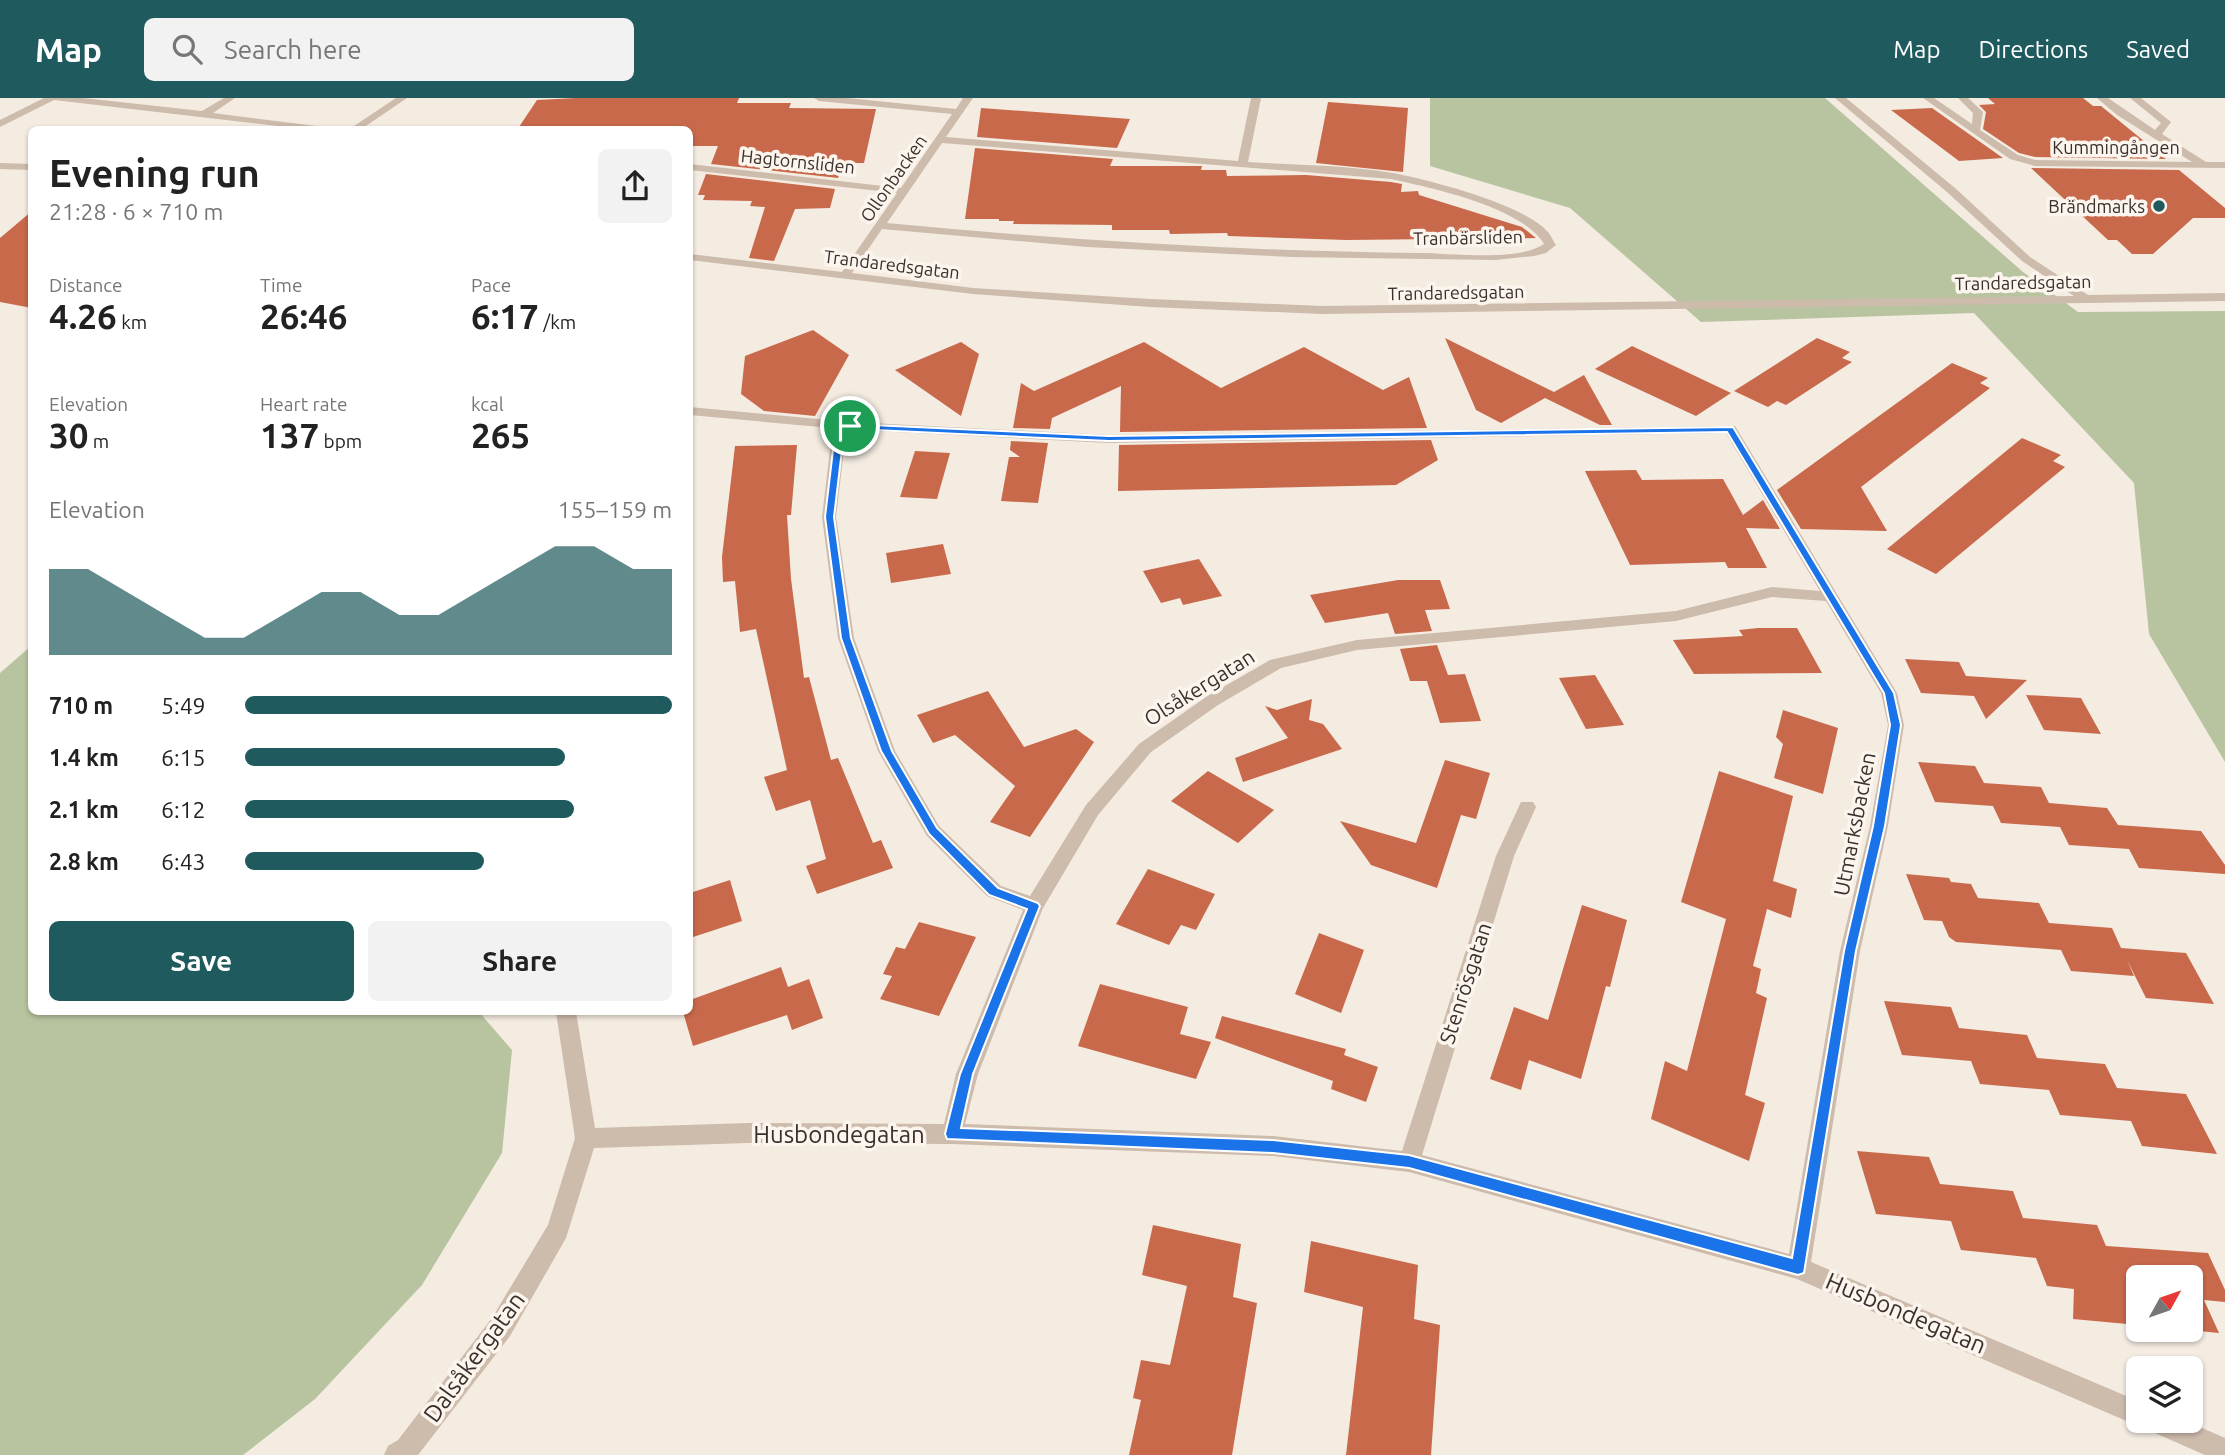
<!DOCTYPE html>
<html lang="en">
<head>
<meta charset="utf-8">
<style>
	body { margin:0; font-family:Ubuntu,sans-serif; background:#f2f2f2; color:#222; height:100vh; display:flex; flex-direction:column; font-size:26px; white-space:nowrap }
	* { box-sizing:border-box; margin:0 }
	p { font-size:23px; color:#767676 }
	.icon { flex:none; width:38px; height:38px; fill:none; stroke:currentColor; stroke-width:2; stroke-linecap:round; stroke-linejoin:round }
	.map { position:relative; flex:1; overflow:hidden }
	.drawer { position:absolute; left:28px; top:28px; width:665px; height:889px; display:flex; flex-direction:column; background:#fff; border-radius:10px; box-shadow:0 2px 5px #0004 }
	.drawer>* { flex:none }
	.needle { width:46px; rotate:50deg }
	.controls { position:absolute; left:2126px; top:1167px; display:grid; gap:14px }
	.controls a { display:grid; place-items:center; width:77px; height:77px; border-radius:10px; background:#fff; box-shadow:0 2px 5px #0004; font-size:35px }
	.pin { position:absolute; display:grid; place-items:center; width:60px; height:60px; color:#fff; margin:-30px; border:4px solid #fff; border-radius:50%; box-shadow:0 2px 7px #0007 }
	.round { display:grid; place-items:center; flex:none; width:74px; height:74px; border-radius:10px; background:#f2f2f2 }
	.head { display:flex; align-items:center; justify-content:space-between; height:119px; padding:0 21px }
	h1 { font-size:38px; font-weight:600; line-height:52px }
	.stats { display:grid; grid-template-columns:repeat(3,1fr); gap:10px; height:119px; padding:7px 21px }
	.stats div { display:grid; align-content:center }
	.stats b { font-size:35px; font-weight:600 }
	.stats small { font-size:19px; font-weight:400 }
	.stats p { font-size:19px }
	.chart { height:196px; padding:14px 21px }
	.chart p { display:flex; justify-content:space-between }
	.chart svg { width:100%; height:126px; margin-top:7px; fill:#1f5a5e; opacity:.7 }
	.action { display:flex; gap:14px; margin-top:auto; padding:14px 21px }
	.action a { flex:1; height:80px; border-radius:10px; background:#1f5a5e; color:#fff; font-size:28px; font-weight:600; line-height:80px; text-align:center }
	.action a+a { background:#f2f2f2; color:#222 }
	ul { padding:0 21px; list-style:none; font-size:23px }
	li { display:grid; grid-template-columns:112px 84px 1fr; align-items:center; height:52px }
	li i { height:18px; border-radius:9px; background:#1f5a5e }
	header { display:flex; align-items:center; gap:42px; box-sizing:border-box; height:98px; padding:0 35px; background:#1f5a5e; color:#fff }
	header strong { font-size:33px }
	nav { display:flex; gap:38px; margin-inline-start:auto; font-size:24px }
	.search { width:490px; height:63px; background:#f2f2f2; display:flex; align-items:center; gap:18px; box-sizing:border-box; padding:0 24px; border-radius:10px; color:#767676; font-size:26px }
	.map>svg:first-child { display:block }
</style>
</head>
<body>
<header>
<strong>Map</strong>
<div class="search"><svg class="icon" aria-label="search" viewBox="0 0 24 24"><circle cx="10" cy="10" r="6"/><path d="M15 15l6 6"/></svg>Search here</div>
<nav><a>Map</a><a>Directions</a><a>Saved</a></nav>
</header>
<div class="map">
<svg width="2225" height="1357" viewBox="0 0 2225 1357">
	<rect width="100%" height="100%" fill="#f4ebe1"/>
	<g fill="#b8c4a0">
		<path d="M1430,0H1825L2023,174L2078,214L2225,213V664L2149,536L2134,385L1974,215L1701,224L1570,110L1430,68Z"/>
		<path d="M31,548L32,914H479L512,952L502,1055L422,1187L315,1301L243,1357H0V575Z"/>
	</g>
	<g fill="#c8694b">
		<path d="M576,0H739L737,5H791L789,10L876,11L864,65H843L838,80L711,66L718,48H690V32H517L537,2Z"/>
		<path d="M1988,0H2083L2093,8H2101L2166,61L2035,59L2019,55L1983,31L1986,14L1979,7L1995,6Z"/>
		<path d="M1328,4L1408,10L1403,74L1316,65Z"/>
		<path d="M981,10L1090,18L1130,21L1117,50L977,39Z"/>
		<path d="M1932,10L2003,60L1959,63L1891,12Z"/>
		<path d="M975,50L1113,61L1110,68H1202L1201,72H1226L1227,78L1306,77L1391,84L1402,86L1401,94L1418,93L1419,97L1522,129L1536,140L1347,142L1228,138L1227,135L1170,136L1169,132H1112V127L1013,126L1014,123H999V121H965Z"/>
		<path d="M2031,70L2179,72L2225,110V120H2193L2153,156H2132L2117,142H2108Z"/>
		<path d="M706,76L835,91L830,110L795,111L774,163L749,160L765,109L750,108L752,103L703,102L705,97H698Z"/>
		<path d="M32,113V210L0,204V140Z"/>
		<path d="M813,232L849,257L815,318L764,313L741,296L745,258Z"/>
		<path d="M1445,240L1554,294L1584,277L1612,327H1600L1545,300L1501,325L1476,312Z"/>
		<path d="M1817,240L1850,254L1842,260L1852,264L1786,307L1777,303L1768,309L1734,293Z"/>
		<path d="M961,244L979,256L961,318L895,272Z"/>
		<path d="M1144,244L1221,290L1304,249L1383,292L1409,279L1427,330L1120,334L1121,288L1052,320L1050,331L1013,330L1021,285L1034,293Z"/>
		<path d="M1632,248L1731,295L1696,318L1595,271Z"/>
		<path d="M1952,265L1988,280L1980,285L1990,290L1861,389L1887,433L1801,431L1777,392Z"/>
		<path d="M2022,340L2061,357L2053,363L2065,369L1936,476L1887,451Z"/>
		<path d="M1431,342L1438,362L1396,387L1118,393L1119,347Z"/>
		<path d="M1011,343L1048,345L1038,405L1001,403L1009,359H1020L1010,352Z"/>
		<path d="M797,347L791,417H787L791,481L804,580L809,579L831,662L838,660L873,745L881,742L893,770L817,796L806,768L826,761L810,702L776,713L764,679L787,672L756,531L740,534L735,483L723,484L722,459L735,348Z"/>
		<path d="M915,353L950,355L937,401L900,399Z"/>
		<path d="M1636,372L1642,382L1723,381L1743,417L1763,402L1780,431L1746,430L1767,470H1728L1725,464L1630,467L1585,373Z"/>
		<path d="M943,446L951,476L891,485L886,455Z"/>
		<path d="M1199,461L1222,498L1183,507L1180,500L1161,505L1143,473Z"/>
		<path d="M1398,482H1440L1450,511L1425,512L1432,533L1395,536L1388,515L1325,525L1310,497Z"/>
		<path d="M1758,530H1797L1822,575L1694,576L1673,542L1743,538L1739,532Z"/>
		<path d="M1437,547L1448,577L1465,576L1481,623L1440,625L1427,583H1410L1400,551Z"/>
		<path d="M1905,561L1959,564L1966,578L2027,582L1986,621L1974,598L1921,595Z"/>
		<path d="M1595,577L1624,627L1586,631L1559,580Z"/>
		<path d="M988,593L1024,649L1076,631L1094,644L1030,739L990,724L1015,688L955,637L933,645L917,617Z"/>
		<path d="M2026,597L2081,600L2101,636L2044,632Z"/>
		<path d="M1312,601L1309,622L1323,626L1342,651L1243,684L1235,660L1288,640L1265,608L1277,612Z"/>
		<path d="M1783,612L1838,630L1823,696L1774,680L1783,646L1776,639Z"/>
		<path d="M1445,662L1490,675L1476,721L1461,717L1437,790L1371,767L1340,723L1416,745Z"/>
		<path d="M1918,664L1975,668L1984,685L2041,689L2049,705L2107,710L2118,727L2201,733L2225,767V776L2139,770L2129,751L2069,747L2060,729L2001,725L1993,708L1935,704Z"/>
		<path d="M1208,673L1274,712L1238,745L1171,703Z"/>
		<path d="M1719,673L1793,698L1773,783L1797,791L1791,820L1767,811L1753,868L1761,871L1756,895L1767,900L1745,997L1765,1005L1749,1063L1651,1021L1665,963L1687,973L1726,821L1681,804Z"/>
		<path d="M1148,771L1215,796L1196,832L1181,827L1169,847L1116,826Z"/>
		<path d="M1906,776L1949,780L1951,784L1971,786L1978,800L2039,805L2049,825L2112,830L2121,850L2186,855L2214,906L2146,900L2127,862L2134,878L2071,873L2061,852L1956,844L1949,839L1942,823L1924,822Z"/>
		<path d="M730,782L742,823L690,840V795Z"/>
		<path d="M1582,807L1627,822L1610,889L1606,888L1581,981L1529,962L1521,992L1490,981L1514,909L1548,922Z"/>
		<path d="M919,824L976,839L939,918L880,901L892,878L883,876L896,849L905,851Z"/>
		<path d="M1319,835L1364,852L1341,915L1295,896Z"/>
		<path d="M781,869L788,889L809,881L823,920L792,932L787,917L693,948L683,914H690V902Z"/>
		<path d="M1100,886L1188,909L1180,936L1211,944L1196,981L1078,948Z"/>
		<path d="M1884,903L1951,909L1959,930L2027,937L2037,960L2105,966L2117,990L2186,996L2217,1056L2142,1048L2131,1023L2060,1017L2049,992L1980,986L1971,963L1902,957Z"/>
		<path d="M1222,918L1346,951L1344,957L1378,969L1366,1004L1331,991L1333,983L1215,940Z"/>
		<path d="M1857,1053L1929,1059L1940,1086L2013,1093L2023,1120L2097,1127L2106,1148L2208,1155L2225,1192V1204L2204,1202L2219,1235L2188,1232H2191V1180H2138V1227L2073,1221L2074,1191L2047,1188L2036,1160L1961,1152L1951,1123L1876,1116Z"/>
		<path d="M1153,1127L1241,1146L1233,1199L1257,1205L1232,1357H1129L1141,1302L1133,1300L1141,1262L1170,1267L1187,1188L1142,1177Z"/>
		<path d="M1311,1143L1418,1167L1414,1221L1440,1227L1431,1357H1346L1363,1209L1304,1194Z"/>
	</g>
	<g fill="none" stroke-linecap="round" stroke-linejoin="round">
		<g fill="#cdbbac" fill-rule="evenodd">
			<path d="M44,0H83L202,13L224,0H235L213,15L348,32H313L54,2L0,29V22Z"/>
			<path d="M396,0H407L360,32H348Z"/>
			<path d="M814,0H847L956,11L963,0H973L946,39L1238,63L1251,0H1261L1248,64C1296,67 1346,67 1393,75C1430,82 1522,106 1547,133C1551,137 1553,143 1556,147L1546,155L1534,158L1495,162L1293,159L1087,149L882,131L852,175L973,190L1150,201L1323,208L2074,198L2022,163L1947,94L1835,0H1846L1955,90L2030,159L2088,197L2225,195V203L1323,216L1150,209L973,196L690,162V156L842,174L897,95L690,72V66L901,90L952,16L819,3ZM942,45L1391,81C1432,90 1522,109 1544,146C1518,164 1450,155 1418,155C1240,153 1063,142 887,125Z"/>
			<path d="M1923,0H1934L1972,26L1973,15L1958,0H1968L1983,14L1980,32L2018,57L2035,62L2192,64L2117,17L2097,0H2108L2155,32L2161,25L2130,0H2141L2171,24L2162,36L2206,64H2225V70L2035,68L2010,61Z"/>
			<path d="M0,65L32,66V72L0,71Z"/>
			<path d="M690,309L850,324L1109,337L1735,328L1897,595L1904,627L1888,728L1860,853L1811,1164L2138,1303V1323H2186L2225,1340V1357H2205L2148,1332L2145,1325L2138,1328L1797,1181L1409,1074L1273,1058L952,1046L748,1045L594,1050L566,1140L510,1238L418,1357H384L388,1348L398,1342L492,1220L548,1127L575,1040L556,914H576L595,1030L748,1025L944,1026L956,976L1023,812L987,798L927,738L878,653L838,540L822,419L830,352L842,331L690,317ZM854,332L1109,345L1726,335L1820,493L1772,489L1676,513L1357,542L1270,562L1206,599L1139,646L1086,707L1030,798L1001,788L939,728L895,653L854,540L836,419L844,352ZM1772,499L1826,503L1881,595L1888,627L1870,728L1840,853L1789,1156L1422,1057L1514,758L1536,709L1533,704H1521L1496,758L1402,1053L1273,1038L965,1026L978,976L1043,810L1098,717L1151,654L1218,607L1281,570L1357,552L1676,523Z"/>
		</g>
	</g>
	<path fill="#1a73e8" stroke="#fff" stroke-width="2" fill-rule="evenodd" d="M850,326L1109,338L1733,329L1894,595L1901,627L1885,728L1856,853L1804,1175L1798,1177L1409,1070L1273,1055L947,1041L945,1036L960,976L1027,811L989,797L929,736L881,653L841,540L825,419L833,352L845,328ZM853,331L1109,343L1727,334L1884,595L1890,627L1873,728L1844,853L1792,1160L1409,1057L1273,1042L961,1030L973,976L1040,808L1038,805L998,790L937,730L892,653L851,540L834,419L842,352Z"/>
	<circle fill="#1f5a5e" stroke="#fbf5ee" stroke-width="2.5" cx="2159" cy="108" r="7"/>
	<g text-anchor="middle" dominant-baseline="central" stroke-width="7" stroke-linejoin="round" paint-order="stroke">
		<g font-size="18" fill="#3b302b" stroke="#fbf5ee">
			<text x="2116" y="49">Kummingången</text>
			<text transform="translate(798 63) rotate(6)">Hagtornsliden</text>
			<text transform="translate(893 80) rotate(-55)">Ollonbacken</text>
			<text transform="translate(1468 139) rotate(-1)">Tranbärsliden</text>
			<text transform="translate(892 166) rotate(7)">Trandaredsgatan</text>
			<text transform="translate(2023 184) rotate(-1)">Trandaredsgatan</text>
			<text transform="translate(1456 194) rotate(-1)">Trandaredsgatan</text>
		</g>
		<g font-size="18" fill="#3b302b" stroke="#fbf5ee" text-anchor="end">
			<text x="2145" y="108">Brändmarks</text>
		</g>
		<g font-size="21" fill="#3b302b" stroke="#fbf5ee">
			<text transform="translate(1199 589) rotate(-32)">Olsåkergatan</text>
			<text transform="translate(1854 726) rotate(-79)">Utmarksbacken</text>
			<text transform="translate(1465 885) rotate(-72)">Stenrösgatan</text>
		</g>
		<g font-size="24" fill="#3b302b" stroke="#fbf5ee">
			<text x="839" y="1036">Husbondegatan</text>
			<text transform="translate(1906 1215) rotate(23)">Husbondegatan</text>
			<text transform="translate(474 1259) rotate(-54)">Dalsåkergatan</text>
		</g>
	</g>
</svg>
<div class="controls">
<a><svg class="needle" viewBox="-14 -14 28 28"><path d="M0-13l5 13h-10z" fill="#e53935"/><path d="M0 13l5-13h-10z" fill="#767676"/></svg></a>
<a><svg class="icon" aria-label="layers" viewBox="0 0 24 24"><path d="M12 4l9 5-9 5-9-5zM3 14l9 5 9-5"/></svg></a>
</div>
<div class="pin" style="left:850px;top:328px;background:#1e9e55"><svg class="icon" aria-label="arrive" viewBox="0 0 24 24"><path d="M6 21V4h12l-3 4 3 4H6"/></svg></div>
<section class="drawer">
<div class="head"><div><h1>Evening run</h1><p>21:28 · 6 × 710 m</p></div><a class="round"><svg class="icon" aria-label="share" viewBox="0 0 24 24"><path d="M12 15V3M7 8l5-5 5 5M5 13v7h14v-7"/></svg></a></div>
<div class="stats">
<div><p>Distance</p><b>4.26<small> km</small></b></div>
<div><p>Time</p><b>26:46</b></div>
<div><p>Pace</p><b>6:17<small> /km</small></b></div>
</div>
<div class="stats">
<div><p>Elevation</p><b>30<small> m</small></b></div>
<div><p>Heart rate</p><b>137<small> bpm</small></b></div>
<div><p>kcal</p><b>265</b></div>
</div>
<div class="chart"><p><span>Elevation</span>155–159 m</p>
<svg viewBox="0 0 160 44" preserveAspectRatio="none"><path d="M0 44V14L10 14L20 22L30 30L40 38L50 38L60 30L70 22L80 22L90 30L100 30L110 22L120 14L130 6L140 6L150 14L160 14V44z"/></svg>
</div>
<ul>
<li><b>710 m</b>5:49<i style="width:100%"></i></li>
<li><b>1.4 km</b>6:15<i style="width:75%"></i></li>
<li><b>2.1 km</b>6:12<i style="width:77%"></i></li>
<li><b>2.8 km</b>6:43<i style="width:56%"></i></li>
</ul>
<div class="action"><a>Save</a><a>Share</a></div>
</section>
</div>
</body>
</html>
